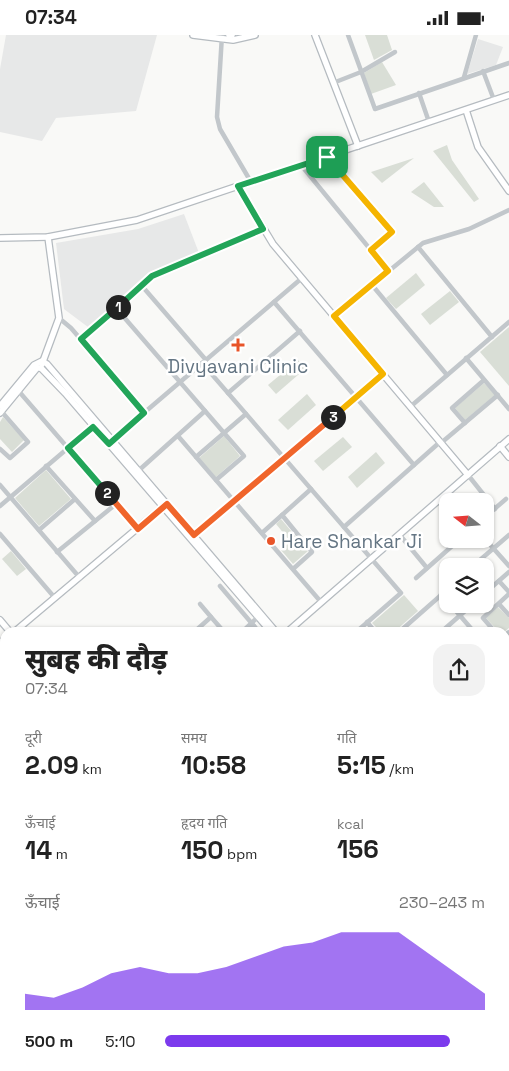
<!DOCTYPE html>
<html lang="hi">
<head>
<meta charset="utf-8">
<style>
	body { margin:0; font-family:"Space Grotesk","Noto Sans Devanagari",sans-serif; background:#f2f2f2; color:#222; height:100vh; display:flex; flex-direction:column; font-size:19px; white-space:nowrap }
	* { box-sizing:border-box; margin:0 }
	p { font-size:16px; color:#767676 }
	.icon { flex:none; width:28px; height:28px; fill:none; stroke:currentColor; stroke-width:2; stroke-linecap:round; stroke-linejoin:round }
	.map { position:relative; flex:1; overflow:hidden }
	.side { position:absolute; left:0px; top:592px; width:510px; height:444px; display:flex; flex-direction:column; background:#fff; border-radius:15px 15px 0 0; box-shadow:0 1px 4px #0004 }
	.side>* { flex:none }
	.needle { width:32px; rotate:287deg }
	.tools { position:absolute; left:439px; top:458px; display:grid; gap:10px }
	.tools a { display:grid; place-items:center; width:55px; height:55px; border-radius:10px; background:#fff; box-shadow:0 1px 4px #0004; font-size:25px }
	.pin { position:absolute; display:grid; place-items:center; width:42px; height:42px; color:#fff; margin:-21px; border-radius:10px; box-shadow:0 2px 8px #0006 }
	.km { position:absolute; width:25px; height:25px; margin:-12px; border-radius:50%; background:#222; color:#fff; font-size:14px; line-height:25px; text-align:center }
	.round { display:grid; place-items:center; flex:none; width:52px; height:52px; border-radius:15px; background:#f2f2f2 }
	.headline { display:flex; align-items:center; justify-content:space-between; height:85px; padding:0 25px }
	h1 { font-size:28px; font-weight:800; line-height:38px }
	.stats { display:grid; grid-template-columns:repeat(3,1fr); gap:8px; height:85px; padding:5px 25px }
	.stats div { display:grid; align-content:center }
	.stats b { font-size:25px; font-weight:800 }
	.stats small { font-size:14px; font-weight:400 }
	.stats p { font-size:14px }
	.chart { height:140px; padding:10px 25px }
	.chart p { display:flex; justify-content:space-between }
	.chart svg { width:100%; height:90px; margin-top:5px; fill:#7c3aed; opacity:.7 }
	ul { padding:0 25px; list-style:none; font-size:16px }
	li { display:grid; grid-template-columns:80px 60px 1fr; align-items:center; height:38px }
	li i { height:12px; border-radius:6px; background:#7c3aed }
	.status { display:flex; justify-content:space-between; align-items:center; height:35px; padding:0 25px; background:#fff; direction:ltr }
	.status svg { height:14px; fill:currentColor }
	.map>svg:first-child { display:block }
</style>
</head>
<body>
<div class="status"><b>07:34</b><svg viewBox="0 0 49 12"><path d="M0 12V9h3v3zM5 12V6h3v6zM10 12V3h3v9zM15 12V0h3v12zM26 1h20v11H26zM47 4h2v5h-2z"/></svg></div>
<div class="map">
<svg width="509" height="1036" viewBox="0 0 509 1036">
	<rect width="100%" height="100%" fill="#f9f9f7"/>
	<g fill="#e7e8e8">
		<path d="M6,0H157L136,76L56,83L42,106L0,97V34Z"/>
		<path d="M478,4L503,12L496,30L467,39Z"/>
		<path d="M184,179L199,218L152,238L88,292L64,274L56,208L138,194Z"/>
		<path d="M505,756L509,760V845L505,840Z"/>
	</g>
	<g fill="#d9ded6">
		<path d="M365,0H387L392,15L374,25Z"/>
		<path d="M382,27L396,50L371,59L364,38Z"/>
		<path d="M447,110L452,125L479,164L474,167L433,116Z"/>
		<path d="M414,123L382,148L371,137Z"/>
		<path d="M424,147L444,172H434L411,157Z"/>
		<path d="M416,238L425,250L396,274L386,263Z"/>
		<path d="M450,256L459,267L430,290L421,279Z"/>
		<path d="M509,292V351L480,317Z"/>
		<path d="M298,325L306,333L276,359L268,350Z"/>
		<path d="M484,348L495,360L465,385L455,373Z"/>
		<path d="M307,359L316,370L288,395L278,385Z"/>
		<path d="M3,382L24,405L12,417L0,404V387Z"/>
		<path d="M224,401L240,421L216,442L199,423Z"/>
		<path d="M343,402L352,412L323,436L314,426Z"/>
		<path d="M376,417L385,428L357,453L348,442Z"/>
		<path d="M46,435L71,464L39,491L15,463Z"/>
		<path d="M281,484L308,516L293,529L281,515L290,506L276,489Z"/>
		<path d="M11,516L26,534L17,541L2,524Z"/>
		<path d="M404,560L418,576L394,597H381L372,588Z"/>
		<path d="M498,572L509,583V593L504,597H499L486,583Z"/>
	</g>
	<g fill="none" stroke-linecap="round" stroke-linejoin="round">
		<defs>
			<g id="secondary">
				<path d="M193,0L233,5L255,0"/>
				<path d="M229,0H232"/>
				<path d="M315,0L358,111"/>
				<path d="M466,75L478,112L509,156"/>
				<path d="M238,151L273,209L468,440"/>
				<path d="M0,203L48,202L137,185L509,60"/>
				<path d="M42,329L59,283L48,202"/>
				<path d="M41,333L65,358L272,598"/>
				<path d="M0,371L34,330L42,326L47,329L277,598"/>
				<path d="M0,378L37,333H41"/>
				<path d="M500,411L509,422"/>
				<path d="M0,585L11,598"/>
				<path d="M13,598L165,470"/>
				<path d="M286,598L509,404"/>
				<path d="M0,608L5,604"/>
				<path d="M505,691L509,688"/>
				<path d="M505,697L509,694"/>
				<path d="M505,747L509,751"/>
				<path d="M505,754L509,758"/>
				<path d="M0,847L5,850"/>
				<path d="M199,1036L203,1031"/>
			</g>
			<g id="primary">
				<path d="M0,839L5,841"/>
				<path d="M0,851L5,857"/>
				<path d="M272,1031L279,1036"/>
				<path d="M284,1031L290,1036"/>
			</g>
		</defs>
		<use href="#secondary" stroke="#b5bbc0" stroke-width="8"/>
		<use href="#primary" stroke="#b4b9be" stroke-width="9"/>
		<g stroke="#c2c7cb" stroke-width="4.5">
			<path d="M222,0L217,82L220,94L251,147"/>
			<path d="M348,0L375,74L509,28"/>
			<path d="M483,36L494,65"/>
			<path d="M464,42L476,0"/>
			<path d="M333,48L361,37L395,17"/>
			<path d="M419,58L429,87"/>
			<path d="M327,121L392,197L371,215"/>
			<path d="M301,130L388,236"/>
			<path d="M418,212L492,302"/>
			<path d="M372,250L447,340"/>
			<path d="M142,251L206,325"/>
			<path d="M274,267L414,430"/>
			<path d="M116,273L244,421L216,445"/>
			<path d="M334,281L423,208L469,194L509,175"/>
			<path d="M59,283L71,293L144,378"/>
			<path d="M81,304L152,241L263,194"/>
			<path d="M466,323L509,374"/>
			<path d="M202,328L401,558L355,598"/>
			<path d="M16,353L138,494"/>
			<path d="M228,358L300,296"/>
			<path d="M410,372L509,287"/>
			<path d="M465,388L452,373L484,345"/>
			<path d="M178,401L321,567"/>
			<path d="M111,406L302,243"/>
			<path d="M441,408L498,360"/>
			<path d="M0,414L10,423L28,407L1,376"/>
			<path d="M196,422L246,379"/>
			<path d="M46,431L95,486"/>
			<path d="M137,437L205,376"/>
			<path d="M468,440L495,474"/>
			<path d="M0,450L80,543"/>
			<path d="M0,471L95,390"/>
			<path d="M282,480L312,517L293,534"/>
			<path d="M485,482L506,464"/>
			<path d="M344,492L440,407"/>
			<path d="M39,495L75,464"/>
			<path d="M262,498L311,454"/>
			<path d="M0,499L55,563"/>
			<path d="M399,499L427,533"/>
			<path d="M192,502L383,339"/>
			<path d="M485,504L509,531"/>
			<path d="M57,517L116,469"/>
			<path d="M473,531L509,500"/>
			<path d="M416,543L460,504"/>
			<path d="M499,546L509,557"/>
			<path d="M220,551L254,591"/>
			<path d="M485,558L509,537"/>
			<path d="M441,559L448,566"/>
			<path d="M200,569L211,582"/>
			<path d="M450,569L475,598"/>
			<path d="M499,569L509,580"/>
			<path d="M367,587L376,598"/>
			<path d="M193,598L211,582L225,598"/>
			<path d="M241,598L260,580"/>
			<path d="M246,598L254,591L260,598"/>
			<path d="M398,598L448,554"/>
			<path d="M440,598L473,569"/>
			<path d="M496,598L483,583L509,559"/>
			<path d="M505,600L509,597"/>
			<path d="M505,615L509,612"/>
			<path d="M0,654L5,650"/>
			<path d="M0,708L5,710"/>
			<path d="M0,718L5,713"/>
			<path d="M0,745L5,747"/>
			<path d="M505,848L509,852"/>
			<path d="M505,874L509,870"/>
			<path d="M0,966L5,960"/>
			<path d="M505,993L509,997"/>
			<path d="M505,1023L509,1018"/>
			<path d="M56,1031L58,1036"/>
			<path d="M79,1031L81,1036"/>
			<path d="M183,1031L190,1036"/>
			<path d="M325,1031L332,1036"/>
			<path d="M379,1032L385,1036"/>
			<path d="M41,1036L46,1031"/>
			<path d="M123,1036L130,1031"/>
			<path d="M361,1036L365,1031"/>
			<path d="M410,1036L413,1032"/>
			<path d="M494,1036L498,1031"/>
		</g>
		<use href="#secondary" stroke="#fff" stroke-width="5.5"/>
		<use href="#primary" stroke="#fff" stroke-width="6"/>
		<defs>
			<g id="rail">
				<path d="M0,789L5,792"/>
				<path d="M454,1031L462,1036"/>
			</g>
		</defs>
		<use href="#rail" stroke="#a1a9af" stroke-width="3"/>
		<use href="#rail" stroke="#fff" stroke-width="1" stroke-dasharray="4" stroke-linecap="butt"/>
	</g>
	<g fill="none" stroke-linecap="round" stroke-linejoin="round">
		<defs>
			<path id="split-1" d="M118,272L152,241L263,194L238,151L327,122"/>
			<path id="split-2" d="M107,458L68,413L93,392L109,409L144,378L81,304L118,272"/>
			<path id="split-3" d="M107,458L138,494L167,469L194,500L333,382"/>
			<path id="split-4" d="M327,122L392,197L371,215L388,236L334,281L383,339L333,382"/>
		</defs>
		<use href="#split-1" stroke="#fff" stroke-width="10"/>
		<use href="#split-2" stroke="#fff" stroke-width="10"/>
		<use href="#split-3" stroke="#fff" stroke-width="10"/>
		<use href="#split-4" stroke="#fff" stroke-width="10"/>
		<use href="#split-1" stroke="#22a559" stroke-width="6"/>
		<use href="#split-2" stroke="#22a559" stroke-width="6"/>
		<use href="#split-3" stroke="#f0652b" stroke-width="6"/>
		<use href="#split-4" stroke="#f5b400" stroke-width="6"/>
	</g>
	<g fill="#e85429" stroke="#fff" stroke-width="2">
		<path d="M235.5 302.5h5v5h5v5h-5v5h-5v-5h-5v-5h5z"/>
		<circle cx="271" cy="506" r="5"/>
	</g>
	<g text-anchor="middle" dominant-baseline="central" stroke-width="5" stroke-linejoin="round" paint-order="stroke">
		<g font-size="19" fill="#647583" stroke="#fff">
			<text x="238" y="331">Divyavani Clinic</text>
			<text x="281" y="506" text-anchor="start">Hare Shankar Ji</text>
		</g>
	</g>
</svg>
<div class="tools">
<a><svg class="needle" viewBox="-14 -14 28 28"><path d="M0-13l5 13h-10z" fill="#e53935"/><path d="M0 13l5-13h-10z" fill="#767676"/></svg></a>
<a><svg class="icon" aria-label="layers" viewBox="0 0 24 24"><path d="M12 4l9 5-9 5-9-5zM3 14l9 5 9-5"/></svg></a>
</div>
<div class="pin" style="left:327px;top:122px;background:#1e9e55"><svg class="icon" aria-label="arrive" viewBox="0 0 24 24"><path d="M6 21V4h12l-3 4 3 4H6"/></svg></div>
<b class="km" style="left:118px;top:272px">1</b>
<b class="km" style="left:107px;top:458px">2</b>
<b class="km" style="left:333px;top:382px">3</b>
<section class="side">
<div class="headline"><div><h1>सुबह की दौड़</h1><p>07:34</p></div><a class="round"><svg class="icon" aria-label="share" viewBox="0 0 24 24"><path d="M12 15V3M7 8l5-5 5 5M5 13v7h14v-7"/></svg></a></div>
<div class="stats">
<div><p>दूरी</p><b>2.09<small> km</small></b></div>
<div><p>समय</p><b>10:58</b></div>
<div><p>गति</p><b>5:15<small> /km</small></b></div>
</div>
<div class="stats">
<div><p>ऊँचाई</p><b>14<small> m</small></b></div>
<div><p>हृदय गति</p><b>150<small> bpm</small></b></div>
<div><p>kcal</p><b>156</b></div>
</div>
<div class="chart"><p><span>ऊँचाई</span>230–243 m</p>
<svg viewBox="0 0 160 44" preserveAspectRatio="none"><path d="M0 44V36L10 38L20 33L30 26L40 23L50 26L60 26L70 23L80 18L90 13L100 11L110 6L120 6L130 6L140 16L150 26L160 36V44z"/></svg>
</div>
<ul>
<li><b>500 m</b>5:10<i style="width:89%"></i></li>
</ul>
</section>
</div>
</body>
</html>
